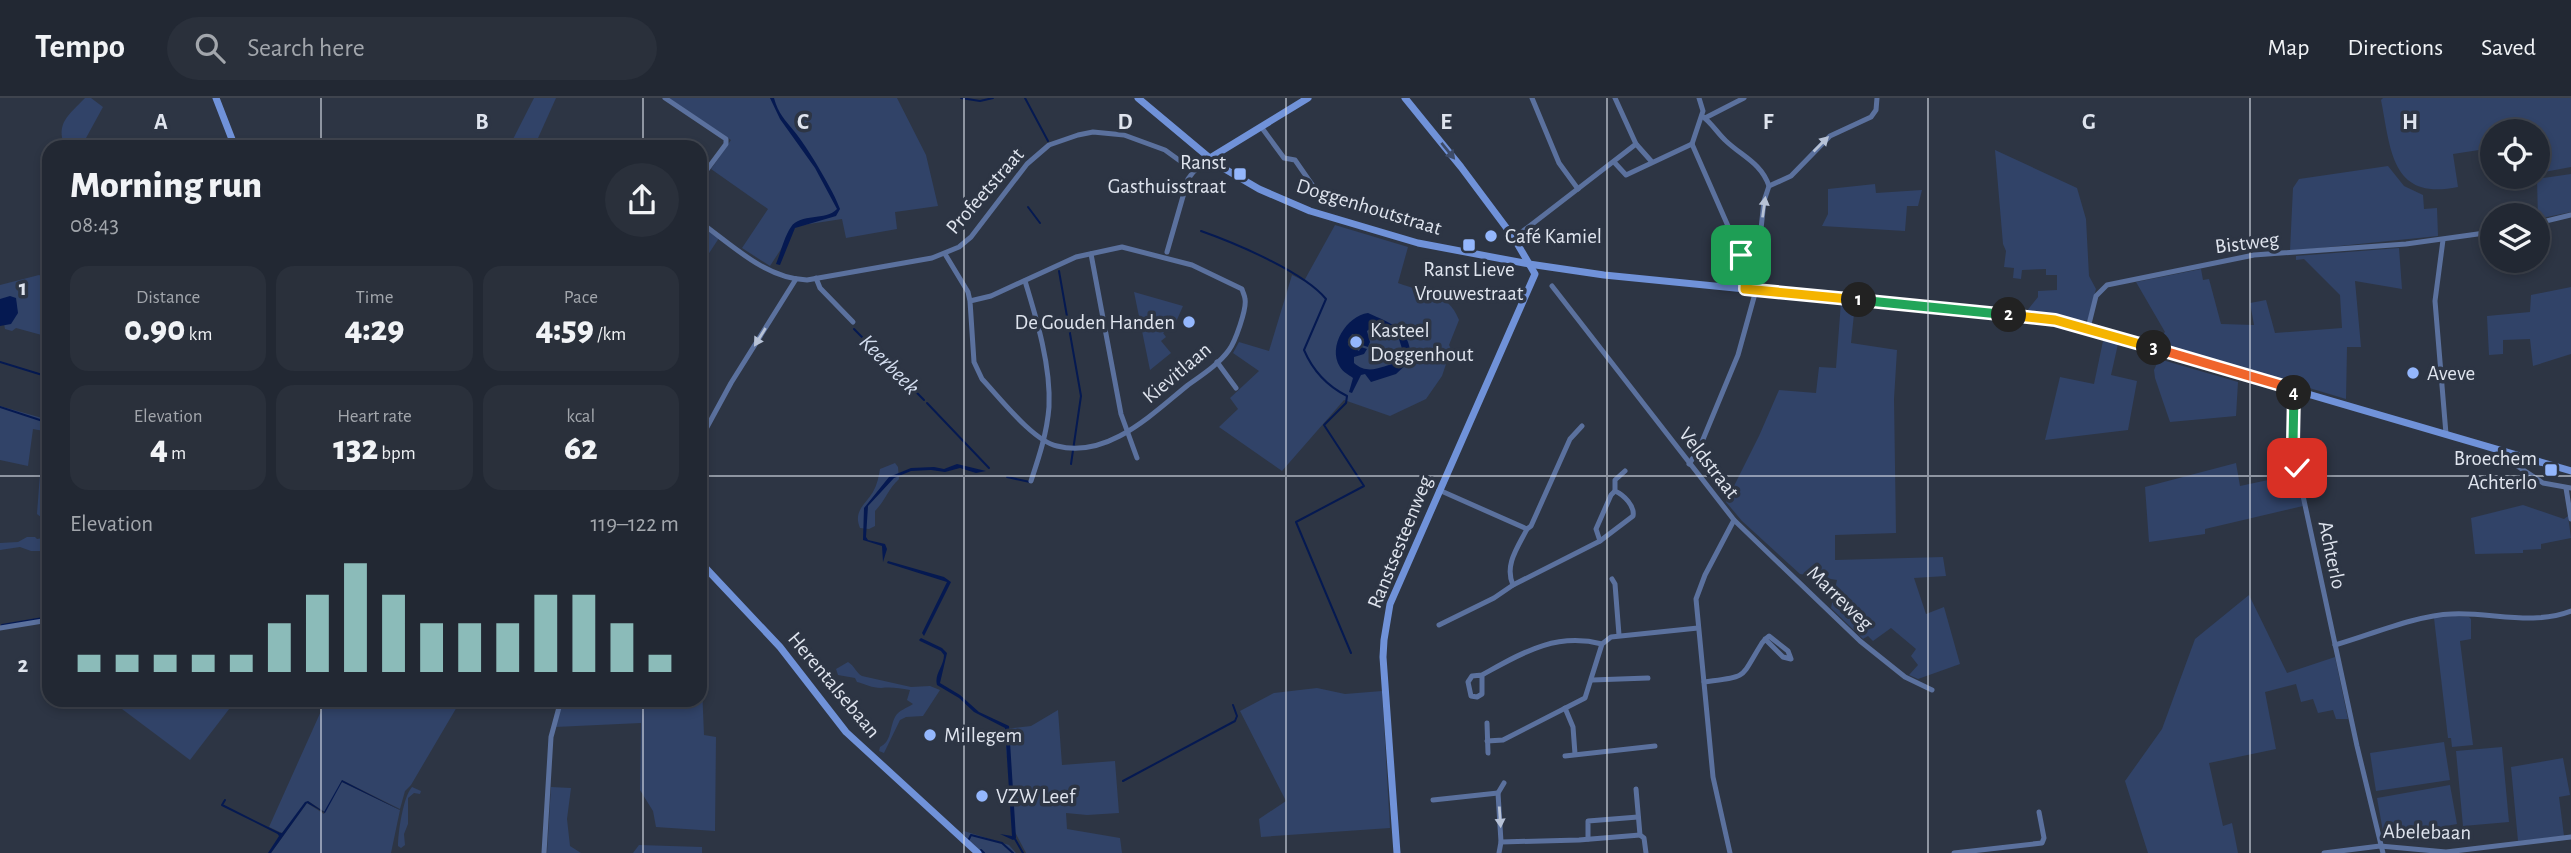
<!DOCTYPE html>
<html lang="en">
<head>
<meta charset="utf-8">
<style>
	body { margin:0; font-family:"Alegreya Sans",sans-serif; background:#2a303b; color:#f1f3f6; height:100vh; display:flex; flex-direction:column; font-size:26px; white-space:nowrap }
	* { box-sizing:border-box; margin:0 }
	p { font-size:23px; color:#a2a6ac }
	.icon { flex:none; width:38px; height:38px; fill:none; stroke:currentColor; stroke-width:2; stroke-linecap:round; stroke-linejoin:round }
	.map { position:relative; flex:1; overflow:hidden }
	.panel { position:absolute; left:42px; top:42px; width:665px; height:567px; display:flex; flex-direction:column; background:#222833; border-radius:21px; box-shadow:0 4px 10px #0003,0 0 0 2px #3f444e }
	.panel>* { flex:none }
	.fabs { position:absolute; left:2480px; top:21px; display:grid; gap:14px }
	.fabs a { display:grid; place-items:center; width:70px; height:70px; border-radius:50%; background:#222833; box-shadow:0 4px 10px #0003,0 0 0 2px #3f444e; font-size:35px }
	.pin { position:absolute; display:grid; place-items:center; width:60px; height:60px; color:#fff; margin:-30px; border-radius:14px; box-shadow:0 4px 10px #0006 }
	.km { position:absolute; width:35px; height:35px; margin:-18px; border-radius:50%; background:#222; color:#fff; font-size:19px; line-height:35px; text-align:center }
	.round { display:grid; place-items:center; flex:none; width:74px; height:74px; border-radius:37px; background:#2a303b }
	.headline { display:flex; align-items:center; justify-content:space-between; height:119px; padding:0 28px }
	h1 { font-size:38px; font-weight:800; line-height:52px }
	.stats { display:grid; grid-template-columns:repeat(3,1fr); gap:10px; height:119px; padding:7px 28px }
	.stats div { display:grid; align-content:center; border-radius:18px; background:#2a303b; text-align:center }
	.stats b { font-size:35px; font-weight:800 }
	.stats small { font-size:19px; font-weight:400 }
	.stats p { font-size:19px }
	.chart { height:196px; padding:14px 28px }
	.chart p { display:flex; justify-content:space-between }
	.chart svg { width:100%; height:126px; margin-top:7px; stroke:#8bbbb9; stroke-width:6 }
	header { display:flex; align-items:center; gap:42px; box-sizing:border-box; height:98px; padding:0 35px; background:#222833; border-bottom:2px solid #3f444e }
	header strong { font-size:33px }
	nav { display:flex; gap:38px; margin-inline-start:auto; font-size:24px }
	.search { width:490px; height:63px; background:#2a303b; display:flex; align-items:center; gap:18px; box-sizing:border-box; padding:0 24px; border-radius:38px; color:#a2a6ac; font-size:26px }
	.map>svg:first-child { display:block }
</style>
</head>
<body>
<header>
<strong>Tempo</strong>
<div class="search"><svg class="icon" aria-label="search" viewBox="0 0 24 24"><circle cx="10" cy="10" r="6"/><path d="M15 15l6 6"/></svg>Search here</div>
<nav><a>Map</a><a>Directions</a><a>Saved</a></nav>
</header>
<div class="map">
<svg width="2571" height="755" viewBox="0 0 2571 755">
	<rect width="100%" height="100%" fill="#2d3544"/>
	<g fill="#314368">
		<path d="M85,0H91L103,9L86,40L97,49H65C55,25 69,17 85,0Z"/>
		<path d="M534,0H556L534,49H509Z"/>
		<path d="M669,0H897L926,57L938,108L895,114L897,131L846,140L842,121L796,128L770,168L742,150L768,111L711,71L731,42Z"/>
		<path d="M2383,0H2571V69L2538,75V33H2492V50L2453,56L2458,89C2391,103 2391,52 2381,2Z"/>
		<path d="M1995,52L2077,90L2086,121L2089,178L2096,191L2088,222L2082,223L2026,214L2038,199V193L2057,192V177H2046V171L2022,172L2021,181L2013,180L2014,170L2004,169L2006,153L2003,146Z"/>
		<path d="M2388,68L2404,88L2423,97L2424,111L2437,110L2438,138L2290,153L2293,90L2299,81Z"/>
		<path d="M2571,76V114L2538,121L2537,81Z"/>
		<path d="M1875,86L1876,95L1922,92L1918,108H1907L1905,133L1822,128L1828,116V91Z"/>
		<path d="M700,126L719,140L700,169Z"/>
		<path d="M1335,127L1408,149L1398,185C1424,195 1448,193 1459,222L1449,247L1451,251L1442,278L1426,301L1390,318L1344,302L1282,373L1219,329L1238,311L1230,300L1259,273L1233,255L1239,244L1269,253L1292,177L1304,183Z"/>
		<path d="M2399,150L2402,191L2355,183L2361,249H2347L2346,301L2155,244L2165,234L2136,184L2201,171L2203,182L2209,181L2221,226L2254,227L2250,205L2266,202L2275,235L2342,230L2340,197L2304,161L2296,162V158Z"/>
		<path d="M39,177L49,182V239L16,230L12,233L5,231L0,204V187Z"/>
		<path d="M2571,189V256L2533,268L2530,241L2503,242V256L2489,257L2487,218L2530,214L2531,197Z"/>
		<path d="M1134,194L1183,208L1176,224L1163,235L1166,239L1161,243L1171,255L1150,272Z"/>
		<path d="M1841,204L1855,206L1851,245L1897,252L1894,301L1896,435L1835,437V462L1943,459L1946,478L1914,480L1926,516L1944,509L1960,566L1918,581L1909,577L1918,567L1911,558L1916,551L1891,530L1873,543L1868,538L1863,541L1831,510L1837,482L1800,476L1742,423L1726,404L1759,338L1779,292L1816,295L1819,269L1836,270Z"/>
		<path d="M2103,243L2118,246L2111,277L2137,283L2128,332L2045,342L2060,279L2094,286Z"/>
		<path d="M2159,261L2238,284L2236,318L2170,324L2155,280L2154,272Z"/>
		<path d="M0,308L49,322V334L33,331L28,368L0,362Z"/>
		<path d="M46,359L49,360V418L42,420L37,416L41,362Z"/>
		<path d="M895,365L898,369L899,381C888,391 885,403 875,413V428L869,431L860,430C853,413 865,407 873,394C877,387 879,378 880,371Z"/>
		<path d="M2236,365L2240,388L2296,376L2303,408L2205,431V436L2149,444L2145,389Z"/>
		<path d="M2523,407L2564,421L2568,418L2571,440L2541,446V451L2523,452V455L2475,456L2471,420Z"/>
		<path d="M27,439H35L37,441L49,439V453H31L20,449L0,452V445L18,444Z"/>
		<path d="M2249,497L2287,575L2335,559L2348,621H2336L2333,612L2318,615L2313,601L2301,604L2296,586L2265,594L2276,651L2209,665L2223,728L2232,725L2238,755H2148L2125,683L2162,631L2195,541Z"/>
		<path d="M2455,518L2469,519L2471,521V541L2460,543L2473,647L2452,649L2451,640H2448L2434,520Z"/>
		<path d="M848,564C855,568 856,575 862,578L911,589L930,588L940,592L923,618L906,619L900,622L884,655L879,653L880,649C892,643 889,631 895,619C899,612 907,610 913,606L907,602L910,592C899,590 891,589 881,590C872,590 865,586 857,584L855,580L838,577L836,571Z"/>
		<path d="M701,565L704,637L716,639L715,733L656,729L653,713L640,692L641,625L555,629L563,602H700Z"/>
		<path d="M1317,590L1345,596L1382,593L1390,730L1261,739L1259,721L1286,703L1240,613L1274,595Z"/>
		<path d="M110,602H236L190,662Z"/>
		<path d="M326,602H461L411,687L405,693L400,711L342,682L338,690L342,684L400,712L391,755H271L307,705L324,716L325,714L308,703L282,735L269,729Z"/>
		<path d="M1058,612L1062,667L1115,663L1119,715L1087,717L1066,715L1067,731L1120,740L1122,755H1026L1015,734L1004,631L1031,628Z"/>
		<path d="M2444,644L2450,682L2376,693L2370,655Z"/>
		<path d="M2502,649L2509,724L2463,728L2456,653Z"/>
		<path d="M2563,660L2570,697L2559,699L2564,738L2518,743L2511,669Z"/>
		<path d="M2450,687L2457,726L2384,739L2377,700Z"/>
		<path d="M412,689L421,693L420,696L414,695L408,700V726L404,736L405,747L401,750L398,748C398,735 403,699 412,689Z"/>
		<path d="M551,689L571,690L567,721L570,748L581,755H547Z"/>
		<path d="M964,733L1009,747L1016,755H982L962,735Z"/>
		<path d="M639,747L702,749V755H633Z"/>
	</g>
	<g fill="#051951" fill-rule="evenodd">
		<path d="M770,0H774C778,15 785,22 794,33C806,47 835,95 840,111L836,118L795,130L780,167L776,166C781,154 784,139 791,129C800,115 826,123 837,111L815,70L780,21Z"/>
		<path d="M10,198L16,200L18,215L11,226L0,228V201Z"/>
		<path d="M1368,215C1392,226 1413,232 1410,263L1396,276L1371,284L1365,276L1361,277L1352,295L1349,294L1353,280C1349,277 1343,274 1340,269C1327,248 1347,218 1368,215ZM1372,229L1399,241L1404,257L1400,265C1383,266 1370,279 1354,265V259L1364,256L1367,251L1361,249L1359,253L1348,247L1352,236L1364,241L1362,247L1368,249L1370,244L1367,233Z"/>
		<path d="M957,366L986,373L976,375L960,370L945,374L931,372L911,373L894,380L868,408L866,439L868,442L885,446L887,451L883,464L882,448L863,442L864,410L889,379L911,370L934,369L944,371Z"/>
		<path d="M888,463L944,479L951,484L924,538L922,535L947,484L887,465Z"/>
		<path d="M921,540L942,550L947,555L940,585L960,597L979,614L1009,628L1016,740L1013,742L1000,736L1012,738L1005,630L974,614L959,600L937,587C934,576 944,568 944,557L941,553L920,543L919,542Z"/>
		<path d="M342,682L400,712L342,684L325,715L307,705L271,755H268L279,738L276,734L282,735L305,704L308,703L324,714Z"/>
	</g>
	<g fill="none" stroke-linecap="round" stroke-linejoin="round">
		<g stroke="#051951" stroke-width="2">
			<path d="M961,0L980,3L993,0"/>
			<path d="M1025,0L1048,43"/>
			<path d="M1028,109L1040,125"/>
			<path d="M1201,133C1235,145 1304,174 1326,201L1304,252C1313,273 1327,288 1347,298L1346,305L1324,327L1364,388L1296,424L1351,555"/>
			<path d="M1059,173L1081,298L1071,366"/>
			<path d="M854,231L924,302"/>
			<path d="M0,264L49,279"/>
			<path d="M927,305L989,370"/>
			<path d="M0,309L49,325"/>
			<path d="M1007,379L1030,384"/>
			<path d="M2,527L49,519"/>
			<path d="M1123,683L1235,623L1237,618L1233,607"/>
			<path d="M225,702L222,707L278,735"/>
			<path d="M969,741L971,737L1002,745L1013,755"/>
			<path d="M1015,741L1023,755"/>
			<path d="M981,752L984,755"/>
		</g>
		<g stroke="#5b719e" stroke-width="5">
			<path d="M665,0L726,41V46L700,81"/>
			<path d="M1532,0L1559,65L1578,91"/>
			<path d="M1615,0L1636,46L1652,64"/>
			<path d="M1702,18C1712,25 1717,35 1726,43C1743,59 1761,65 1769,88L1764,103L1758,159L1757,165L1746,169"/>
			<path d="M1705,20L1744,0"/>
			<path d="M1262,30L1284,60L1295,62L1313,88"/>
			<path d="M1692,46L1746,169L1745,191"/>
			<path d="M1692,46L1703,13L1699,0"/>
			<path d="M1614,64L1626,77L1692,46"/>
			<path d="M1769,88L1791,78L1830,38L1871,19L1876,12L1877,0"/>
			<path d="M700,124C732,147 766,181 807,182L932,160L959,149L971,139L1027,66L1049,47L1078,37L1093,34L1124,37L1165,52L1194,73"/>
			<path d="M2538,125L2571,117"/>
			<path d="M1514,140L1636,46"/>
			<path d="M2443,142L2435,203L2446,336"/>
			<path d="M1167,154L1188,81L1194,73L1210,60"/>
			<path d="M945,156L968,194L970,203L974,264L982,281C1000,300 1033,343 1057,348C1108,361 1152,316 1188,287C1202,277 1219,266 1229,252C1235,244 1247,211 1245,201C1245,198 1243,195 1242,191L1192,167L1122,149L1076,159L991,198L970,203"/>
			<path d="M1091,156L1121,316L1137,360"/>
			<path d="M816,180L820,190L853,224"/>
			<path d="M1025,183C1037,222 1051,268 1049,309C1047,335 1039,359 1031,383"/>
			<path d="M1552,188L1734,422L1705,477L1696,501L1713,679L1730,755"/>
			<path d="M2088,230L2096,198L2107,187L2254,157L2406,146L2492,134"/>
			<path d="M1217,264L1236,290"/>
			<path d="M2294,291L2293,344L2297,370L2357,648L2383,755"/>
			<path d="M700,342L731,285L796,181"/>
			<path d="M2498,351L2502,358L2543,385L2571,390"/>
			<path d="M1689,366L1699,351L1738,257L1756,192"/>
			<path d="M2566,390L2571,421"/>
			<path d="M1439,392L1527,431"/>
			<path d="M1734,422L1860,543L1905,579L1932,592"/>
			<path d="M1600,443L1596,431L1611,397L1615,393"/>
			<path d="M1612,481L1615,486L1619,537"/>
			<path d="M1513,487C1504,467 1518,449 1527,431L1531,428L1570,341L1582,328"/>
			<path d="M1439,527L1494,500L1513,487L1600,443L1633,418C1635,408 1624,397 1615,393V382L1625,373"/>
			<path d="M0,530L49,522"/>
			<path d="M2335,547C2370,537 2417,517 2452,516C2492,514 2532,528 2571,513"/>
			<path d="M1482,577V596L1477,599L1471,598L1468,584L1472,578L1482,577C1522,555 1555,534 1602,546"/>
			<path d="M1592,582L1648,580"/>
			<path d="M1704,584C1749,578 1739,582 1762,545C1764,542 1766,540 1769,538L1788,553L1791,561L1783,559L1765,541"/>
			<path d="M1565,610L1573,629L1575,656"/>
			<path d="M1487,625L1488,655"/>
			<path d="M1487,643L1503,642L1585,600L1602,546L1611,539L1698,530"/>
			<path d="M1565,658L1655,648"/>
			<path d="M1636,691L1640,737L1644,740L1646,755"/>
			<path d="M1433,702L1498,695"/>
			<path d="M1588,741V723L1638,719"/>
			<path d="M1501,744L1579,742L1640,737"/>
			<path d="M544,755L551,639L561,602"/>
			<path d="M1499,755L1501,744L1498,695L1504,685"/>
			<path d="M1954,755L2042,745L2044,740L2039,714"/>
			<path d="M2324,755L2380,748L2446,754L2571,739"/>
		</g>
		<g stroke="#7092d9" stroke-width="7">
			<path d="M216,0L235,49"/>
			<path d="M1138,0L1218,67L1259,91L1310,113L1418,145L1529,166L1604,177L2055,222L2571,373"/>
			<path d="M1210,60L1308,0"/>
			<path d="M700,464L780,549L846,634L978,755"/>
			<path d="M1397,755L1383,559L1384,542L1390,506L1535,176L1514,140L1461,69L1405,0"/>
		</g>
	</g>
	<defs><path id="oneway-solid" d="M-6-.8H1V-3.2L6.5 0L1 3.2V.8H-6Z" transform="scale(1.75)"/></defs>
	<g fill="#b7c2d6">
		<use href="#oneway-solid" transform="translate(1821 46) rotate(-45)"/>
		<use href="#oneway-solid" transform="translate(1764 109) rotate(-82)"/>
		<use href="#oneway-solid" transform="translate(760 239) rotate(122)"/>
		<use href="#oneway-solid" transform="translate(1500 719) rotate(86)"/>
	</g>
	<use fill="#3e4c69" href="#oneway-solid" transform="translate(1448 53) rotate(51)"/>
	<g fill="none" stroke-linecap="round" stroke-linejoin="round">
		<defs>
			<path id="split-1" d="M1741,157L1746,169L1745,191L1859,202"/>
			<path id="split-2" d="M1859,202L2009,217"/>
			<path id="split-3" d="M2009,217L2055,222L2154,250"/>
			<path id="split-4" d="M2154,250L2294,291V295"/>
			<path id="split-5" d="M2294,295L2293,344L2297,370"/>
		</defs>
		<use href="#split-1" stroke="#fff" stroke-width="14"/>
		<use href="#split-2" stroke="#fff" stroke-width="14"/>
		<use href="#split-3" stroke="#fff" stroke-width="14"/>
		<use href="#split-4" stroke="#fff" stroke-width="14"/>
		<use href="#split-5" stroke="#fff" stroke-width="14"/>
		<use href="#split-1" stroke="#f5b400" stroke-width="9"/>
		<use href="#split-2" stroke="#22a559" stroke-width="9"/>
		<use href="#split-3" stroke="#f5b400" stroke-width="9"/>
		<use href="#split-4" stroke="#f0652b" stroke-width="9"/>
		<use href="#split-5" stroke="#22a559" stroke-width="9"/>
	</g>
	<path fill="none" stroke="#dfe4ee" stroke-width="2" stroke-opacity="0.55" d="M321,0V49M643,0V49M964,0V755M1286,0V755M1607,0V755M1928,0V755M2250,0V755M0,378H49M700,378H2571M321,602V755M643,602V755"/>
	<g fill="#94b7fd" stroke="#2d3544" stroke-width="2.5">
		<rect x="1233" y="69" width="14" height="14" rx="3.5"/>
		<circle cx="1491" cy="138" r="7"/>
		<rect x="1462" y="140" width="14" height="14" rx="3.5"/>
		<circle cx="1189" cy="224" r="7"/>
		<circle cx="1356" cy="244" r="7"/>
		<circle cx="2413" cy="275" r="7"/>
		<rect x="2544" y="365" width="14" height="14" rx="3.5"/>
		<circle cx="930" cy="637" r="7"/>
		<circle cx="982" cy="698" r="7"/>
	</g>
	<g text-anchor="middle" dominant-baseline="central" stroke-width="7" stroke-linejoin="round" paint-order="stroke">
		<g font-size="21" fill="#dfe4ee" stroke="#2d3544" text-anchor="start">
			<text x="1226" y="64" text-anchor="end">Ranst<tspan x="1226" dy="24">Gasthuisstraat</tspan></text>
			<text x="1505" y="138">Café Kamiel</text>
			<text x="1469" y="171" text-anchor="middle">Ranst Lieve<tspan x="1469" dy="24">Vrouwestraat</tspan></text>
			<text x="1175" y="224" text-anchor="end">De Gouden Handen</text>
			<text x="1370" y="232">Kasteel<tspan x="1370" dy="24">Doggenhout</tspan></text>
			<text x="2427" y="275">Aveve</text>
			<text x="2537" y="360" text-anchor="end">Broechem<tspan x="2537" dy="24">Achterlo</tspan></text>
			<text x="944" y="637">Millegem</text>
			<text x="996" y="698">VZW Leef</text>
		</g>
		<g font-size="21" fill="#dfe4ee" stroke="#2d3544">
			<text transform="translate(985 93) rotate(-49)">Profeetstraat</text>
			<text transform="translate(1369 109) rotate(17)">Doggenhoutstraat</text>
			<text transform="translate(2247 145) rotate(-7)">Bistweg</text>
			<text transform="translate(1177 275) rotate(-40)">Kievitlaan</text>
			<text transform="translate(1709 365) rotate(52)">Veldstraat</text>
			<text transform="translate(1400 444) rotate(-68)">Ranstsesteenweg</text>
			<text transform="translate(2332 457) rotate(78)">Achterlo</text>
			<text transform="translate(1840 500) rotate(44)">Marreweg</text>
			<text transform="translate(834 587) rotate(50)">Herentalsebaan</text>
			<text transform="translate(2427 734) rotate(1)">Abelebaan</text>
		</g>
		<g font-size="23" font-style="italic" fill="#d3ddef" stroke="#2d3544">
			<text transform="translate(889 267) rotate(45)">Keerbeek</text>
		</g>
	</g>
	<g font-size="23" text-anchor="middle" font-weight="bold" fill="#dfe4ee" stroke="#2d3544" stroke-width="7" stroke-linejoin="round" paint-order="stroke">
		<text x="161" y="31">A</text>
		<text x="482" y="31">B</text>
		<text x="803" y="31">C</text>
		<text x="1125" y="31">D</text>
		<text x="1446" y="31">E</text>
		<text x="1768" y="31">F</text>
		<text x="2089" y="31">G</text>
		<text x="2410" y="31">H</text>
		<text x="23" y="197">1</text>
		<text x="23" y="574">2</text>
	</g>
</svg>
<div class="fabs">
<a><svg class="icon" aria-label="locate" viewBox="0 0 24 24"><circle cx="12" cy="12" r="6"/><path d="M12 2v4M12 18v4M2 12h4M18 12h4"/></svg></a>
<a><svg class="icon" aria-label="layers" viewBox="0 0 24 24"><path d="M12 4l9 5-9 5-9-5zM3 14l9 5 9-5"/></svg></a>
</div>
<div class="pin" style="left:1741px;top:157px;background:#1e9e55"><svg class="icon" aria-label="arrive" viewBox="0 0 24 24"><path d="M6 21V4h12l-3 4 3 4H6"/></svg></div>
<div class="pin" style="left:2297px;top:370px;background:#d93025"><svg class="icon" aria-label="check" viewBox="0 0 24 24"><path d="M5 12l5 5 9-10"/></svg></div>
<b class="km" style="left:1859px;top:202px">1</b>
<b class="km" style="left:2009px;top:217px">2</b>
<b class="km" style="left:2154px;top:250px">3</b>
<b class="km" style="left:2294px;top:295px">4</b>
<section class="panel">
<div class="headline"><div><h1>Morning run</h1><p>08:43</p></div><a class="round"><svg class="icon" aria-label="share" viewBox="0 0 24 24"><path d="M12 15V3M7 8l5-5 5 5M5 13v7h14v-7"/></svg></a></div>
<div class="stats">
<div><p>Distance</p><b>0.90<small> km</small></b></div>
<div><p>Time</p><b>4:29</b></div>
<div><p>Pace</p><b>4:59<small> /km</small></b></div>
</div>
<div class="stats">
<div><p>Elevation</p><b>4<small> m</small></b></div>
<div><p>Heart rate</p><b>132<small> bpm</small></b></div>
<div><p>kcal</p><b>62</b></div>
</div>
<div class="chart"><p><span>Elevation</span>119–122 m</p>
<svg viewBox="0 0 160 44" preserveAspectRatio="none"><path d="M5 44V38M15 44V38M25 44V38M35 44V38M45 44V38M55 44V27M65 44V17M75 44V6M85 44V17M95 44V27M105 44V27M115 44V27M125 44V17M135 44V17M145 44V27M155 44V38"/></svg>
</div>
</section>
</div>
</body>
</html>
